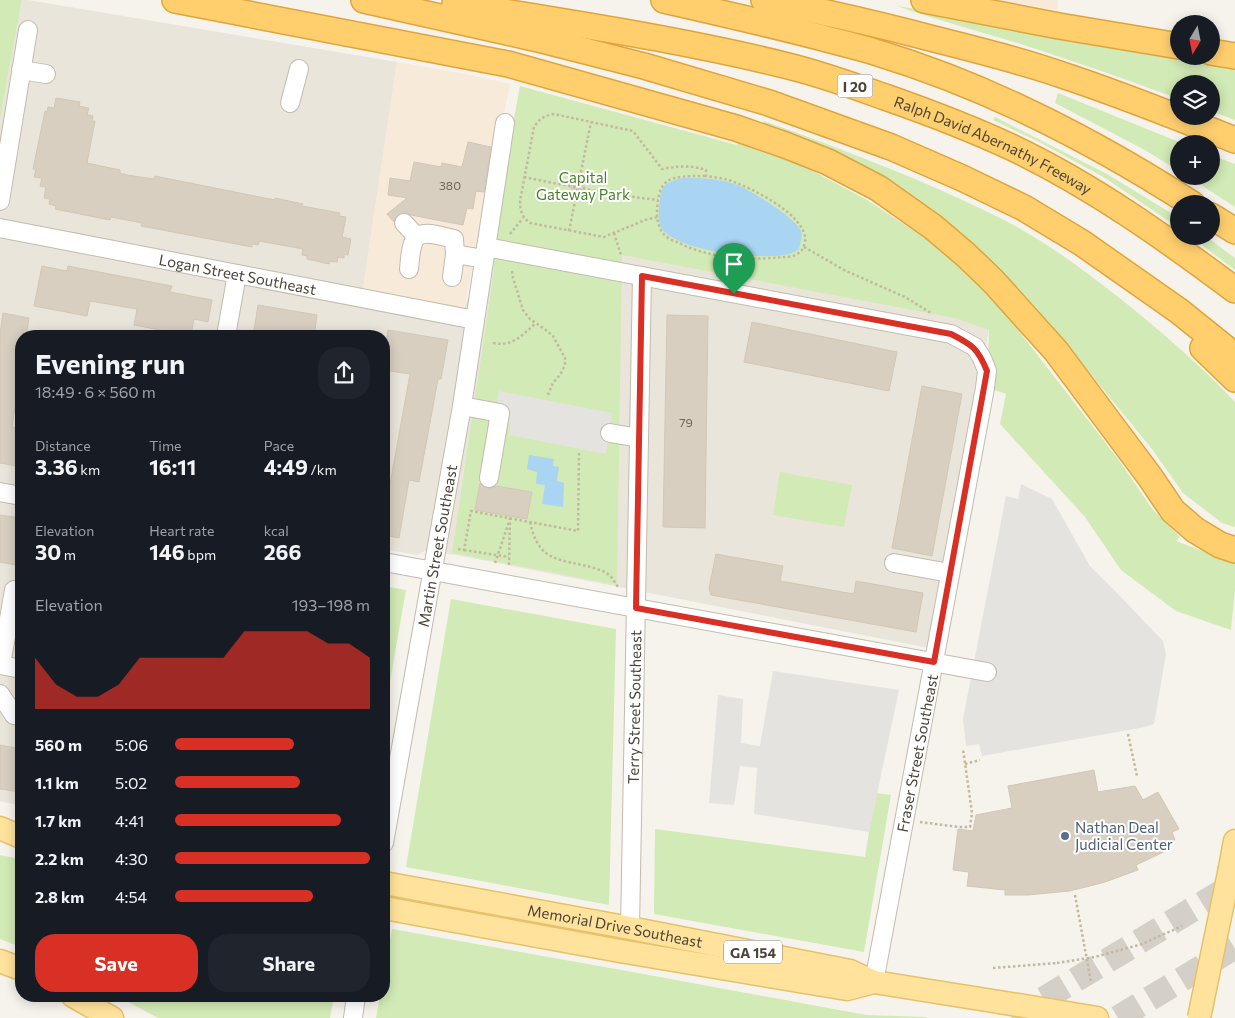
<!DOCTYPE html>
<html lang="en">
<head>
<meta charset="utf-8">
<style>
	body { margin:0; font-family:Commissioner,sans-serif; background:#20242c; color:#f1f3f6; height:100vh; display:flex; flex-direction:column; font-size:19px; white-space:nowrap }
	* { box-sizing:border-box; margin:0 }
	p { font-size:16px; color:#9ea1a6 }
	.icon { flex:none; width:28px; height:28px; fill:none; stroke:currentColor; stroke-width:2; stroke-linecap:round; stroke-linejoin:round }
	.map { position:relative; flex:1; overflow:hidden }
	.sheet { position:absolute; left:15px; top:330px; width:375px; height:672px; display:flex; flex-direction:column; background:#171b24; border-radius:20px; box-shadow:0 2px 12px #0003 }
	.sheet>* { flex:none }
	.needle { width:32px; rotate:190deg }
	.fabs { position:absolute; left:1170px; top:15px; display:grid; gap:10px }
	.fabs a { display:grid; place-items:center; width:50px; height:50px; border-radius:50%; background:#171b24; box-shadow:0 2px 12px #0003; font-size:25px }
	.pin { position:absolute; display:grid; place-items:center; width:42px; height:42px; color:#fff; margin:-51px -21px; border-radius:50% 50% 50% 0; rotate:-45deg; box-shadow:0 0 5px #0007 }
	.pin .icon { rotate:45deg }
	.round { display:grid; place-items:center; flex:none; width:52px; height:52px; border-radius:20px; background:#20242c }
	.overview { display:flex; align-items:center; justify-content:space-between; height:85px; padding:0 20px }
	h1 { font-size:28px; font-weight:700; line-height:38px }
	.figures { display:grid; grid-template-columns:repeat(3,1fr); gap:8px; height:85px; padding:5px 20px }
	.figures div { display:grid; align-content:center }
	.figures b { font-size:21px; font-weight:700 }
	.figures small { font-size:14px; font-weight:400 }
	.figures p { font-size:14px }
	.chart { height:140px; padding:10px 20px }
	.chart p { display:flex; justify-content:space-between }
	.chart svg { width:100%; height:90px; margin-top:5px; fill:#d93025; opacity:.7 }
	.primary-button { display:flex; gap:10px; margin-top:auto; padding:10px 20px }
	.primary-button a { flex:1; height:58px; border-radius:20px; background:#d93025; color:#fff; font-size:20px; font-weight:700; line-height:58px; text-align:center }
	.primary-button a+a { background:#20242c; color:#f1f3f6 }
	ul { padding:0 20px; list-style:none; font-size:16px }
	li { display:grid; grid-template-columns:80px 60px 1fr; align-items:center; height:38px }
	li i { height:12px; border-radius:6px; background:#d93025 }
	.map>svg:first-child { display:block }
</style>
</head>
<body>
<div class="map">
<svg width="1235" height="1018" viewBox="0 0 1235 1018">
	<rect width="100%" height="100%" fill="#f6f3ec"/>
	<path fill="#eae5da" d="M22,0H28L397,62L363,289L464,308L493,236L520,86L989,330L929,648L456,555L425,551L417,555L384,549V336H21V806L0,801V119Z"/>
	<g fill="#f7ead8">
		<path d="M995,0H1058L1057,10Z"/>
		<path d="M397,62L471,75L510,84L464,308L363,289Z"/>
	</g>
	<g fill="#d2eab5">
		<path d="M0,0H22L0,119Z"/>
		<path d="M897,6L936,12L1123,49L1235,68V120L1211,111V84H1179V99C1128,80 1076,62 1024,45C982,32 939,21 897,6Z"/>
		<path d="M520,86L737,145L739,139L794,161L867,200L931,242L995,297L1025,339L1118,459L1153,510L1180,537L1176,541L1235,563V589L1231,630L1176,611L1121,570L1085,517L1000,424L1006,394L989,388L988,360L989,330L955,318L622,255L617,585L452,553L494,271L493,236Z"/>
		<path d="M1058,93L1184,144H1179V171L1143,149L1055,103Z"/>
		<path d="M995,117L1107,174L1179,218V228L1105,178L1041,143L993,120Z"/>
		<path d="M764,121C831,145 894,169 958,198C974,206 991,213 1006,221C1048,243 1085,271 1122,300C1162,332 1200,365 1235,402V527L1222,523L1183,493L1152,449L1052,327L1002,272L956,234L763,126Z"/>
		<path d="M1211,155L1235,164V207L1187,176H1211Z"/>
		<path d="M1190,236H1205L1235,258V270Z"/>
		<path d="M780,472L852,485L844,527L773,515Z"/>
		<path d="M384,586L406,590L384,716Z"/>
		<path d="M451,599L616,629L609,905L406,867Z"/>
		<path d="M877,793L891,795L864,952L654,914L655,829L865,857L869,832Z"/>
		<path d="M0,855L21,859V947L0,939Z"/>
		<path d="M392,929L627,971L866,1015L926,1017L927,1018H376L380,996H384V974Z"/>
		<path d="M117,996H334L330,1018H158Z"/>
	</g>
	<g fill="#e5e3e0">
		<path d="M499,391L612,413L606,454L509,435L511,423L494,420Z"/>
		<path d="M1021,484L1052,499L1090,566L1116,592L1163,641L1166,654L1154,724L1145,727L982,756L979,744L966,746L963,719L1006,496L1018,499Z"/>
		<path d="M773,671L899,690L869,832L754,814L757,768L740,766L734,805L709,803L718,695L743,699L741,743L760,746Z"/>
	</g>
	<g fill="#a9d4f2">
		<path d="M682,178C697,178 713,178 728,182C735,184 743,187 749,191C761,197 796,219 801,231C803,236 800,244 799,249C797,251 794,252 792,253C767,262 674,252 661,227C657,220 659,208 660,200C661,184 668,182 682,178Z"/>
		<path d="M529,455L554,459L553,466L559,467L557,481L564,483L563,507L542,504L545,485L536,484L537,472L527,469Z"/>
	</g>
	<g fill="#d8cfc1" stroke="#d3c7b4">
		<path d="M56,98L80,102L79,106L89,108L87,115L93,116L92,121H95L87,163L120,170V173L127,175L154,179L155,176L275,200V198L303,204L302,206L340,213L339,216L346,217L342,237L351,239L348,255L344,254V258L338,257L337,262L330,261L329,264L307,259V256L302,255L303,249L259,241L258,245L252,244V247L141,226L142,223L111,217L110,220L55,209L56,206L49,204L50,199L44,198L46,187L40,186L42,178L34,177L36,170L33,169L45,111L47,112L48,107L54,108Z"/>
		<path d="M468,142L491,147L484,192L476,191L473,209L467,208L463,225L411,215L407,213H401L397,215L394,222L387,214L407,198L388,195L390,178L410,181L414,162L441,167L442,163L462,167Z"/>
		<path d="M577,181L582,183L585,187L583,195L574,193L571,189L572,184Z"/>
		<path d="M42,266L67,271L68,266L172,286L170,292L212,300L208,322L194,319L191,336L134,325L137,309L90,301L87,316L34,306Z"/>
		<path d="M258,305L317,315L314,336H253Z"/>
		<path d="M3,313L29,318L26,336H21V368L12,427L21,428V467L0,463V333Z"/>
		<path d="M667,315L708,316L705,528L663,527Z"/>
		<path d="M752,322L897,352L889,391L744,362Z"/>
		<path d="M388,330L448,340L441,379H438L419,482L409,480L399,538L384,535V495H388L410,374L384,370V358Z"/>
		<path d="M922,386L962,394L932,556L892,548Z"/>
		<path d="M480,483L483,486L487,488H492L496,486L532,492L527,519L475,510Z"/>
		<path d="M0,515L21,518V566L0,562Z"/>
		<path d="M716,554L783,566L780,581L854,594L856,581L923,593L916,632L711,595L709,588Z"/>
		<path d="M0,745L21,749V792L0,789Z"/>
		<path d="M1094,770L1098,792L1135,786L1143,800L1158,792L1179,829L1172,832L1175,840L1168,843L1170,849L1136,865L1138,870L1105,882L1086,887L1069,891L1028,895H1005V890L967,886L969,872L953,870L958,829L973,831L976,815L1012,808L1008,786Z"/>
	</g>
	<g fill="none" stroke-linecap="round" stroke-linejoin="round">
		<g stroke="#d4d0c8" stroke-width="25" stroke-dasharray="25 12" stroke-linecap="butt">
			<path d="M1012,1018L1235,884"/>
			<path d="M1118,1018L1235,947"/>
		</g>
		<defs>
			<g id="minor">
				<path d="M21,70L46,74"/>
				<path d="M290,103L299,69"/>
				<path d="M0,201L28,30"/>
				<path d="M404,223L417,237"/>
				<path id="s1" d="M0,228L475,320"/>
				<path d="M486,247L951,334L975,347L982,358L987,371L985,388L874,982"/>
				<path d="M409,269C410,261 410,249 414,241C420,227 443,237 454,239L455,254"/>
				<path d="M452,277L455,254L484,259"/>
				<path d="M226,336L237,274"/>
				<path d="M462,406L500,413L489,478"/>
				<path d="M610,433L639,438"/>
				<path d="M0,492L21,496"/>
				<path d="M384,562L987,672"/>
				<path d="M894,563L950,573"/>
				<path d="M21,592L14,590L1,665L21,669"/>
				<path d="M0,694L14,715L21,716"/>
				<path id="s2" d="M384,843L462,406L505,123"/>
				<path id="s3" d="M630,928L642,276"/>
				<path d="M353,1018L356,996"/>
			</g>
			<g id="major">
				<path d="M0,828L21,837"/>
				<path d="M1230,868L1235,841"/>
				<path id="s4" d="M384,883L630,928L850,971L874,982L999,1002"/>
				<path d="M384,908L620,951L847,989L874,982"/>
				<path d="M0,961L21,969"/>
				<path d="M73,996L112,1018"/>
				<path d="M1049,1010L1097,1018"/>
			</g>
			<g id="highway">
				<path d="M175,0L508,64L736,128L785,145L828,162L878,188L933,227L966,255L993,281L1056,351L1150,477L1173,511L1195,530L1220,545L1235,550"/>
				<path d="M364,0L538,39L644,66L769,103L891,147L962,178L1024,208L1082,243L1179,311L1235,356"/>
				<path d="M664,0C717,12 770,24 823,38C841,43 860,47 878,53C990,87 1094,141 1192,204"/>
				<path d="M764,0C821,11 877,24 934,39C978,50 1022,61 1065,76C1123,95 1179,118 1235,140"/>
				<path d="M924,0L1059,26L1179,46"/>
				<path id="s5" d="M455,4C568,23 681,39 792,67C824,75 854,86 885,97C928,112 970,128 1011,147C1091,185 1164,237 1235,290"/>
				<path d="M1211,52L1235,56"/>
				<path d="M1211,216L1235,231"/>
				<path d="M1203,348L1235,379"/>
			</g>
		</defs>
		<use href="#minor" stroke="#c2bbae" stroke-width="20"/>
		<use href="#major" stroke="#e6c16a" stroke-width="25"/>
		<use href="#highway" stroke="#e0a43c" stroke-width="28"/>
		<g stroke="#c4b79f" stroke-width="2.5" stroke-dasharray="2.5 2.5" stroke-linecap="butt">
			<path d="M524,177C568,186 613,195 658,200"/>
			<path d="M657,217L645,220L604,237L530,223C522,217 520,211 520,201L534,127C539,119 544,116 554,114L633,131L662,169C676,166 692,165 706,170V176C713,177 721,178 728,180C749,186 809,216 805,242C804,247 802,252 797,254C793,257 787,257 782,257C748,261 708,258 677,242C674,241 670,240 667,237C661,233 658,225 657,217C657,176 669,176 706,176"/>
			<path d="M569,231L591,122"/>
			<path d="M614,233L621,255"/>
			<path d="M510,234L523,218"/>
			<path d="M804,247L846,271L905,297L931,313"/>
			<path d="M512,271L513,278L523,310L530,319L546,330L553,336L565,358V365L560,375L553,383L547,397"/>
			<path d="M493,343C513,347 522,335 536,323"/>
			<path d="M530,522C539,564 560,558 594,568C600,570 607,572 611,577C614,580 616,584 618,587"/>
			<path d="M458,549L464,550L471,511L578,531L579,451"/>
			<path d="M464,550L509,557"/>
			<path d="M495,563L509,522"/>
			<path d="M509,565L510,516"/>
			<path d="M1128,734L1137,776"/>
			<path d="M965,764L980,760"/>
			<path d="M920,822L959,827H970L972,813L963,749"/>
			<path d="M1075,895L1084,944"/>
			<path d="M993,968L1057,963"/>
		</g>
		<use href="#minor" stroke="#fff" stroke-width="18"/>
		<use href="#major" stroke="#ffe39c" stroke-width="22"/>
		<use href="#highway" stroke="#ffcf6e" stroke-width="25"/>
		<defs>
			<g id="major-bridge">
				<path d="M999,1002L1049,1010"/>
				<path d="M1199,1018L1230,868"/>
			</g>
		</defs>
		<use href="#major-bridge" stroke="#e6c16a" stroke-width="25" stroke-linecap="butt"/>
		<g stroke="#c4b79f" stroke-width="2.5" stroke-dasharray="2.5 2.5" stroke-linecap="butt">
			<path d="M1084,944L1091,982"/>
			<path d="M1057,963L1095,957L1142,944L1182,926"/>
		</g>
		<use href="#major-bridge" stroke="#ffe39c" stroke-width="22"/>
	</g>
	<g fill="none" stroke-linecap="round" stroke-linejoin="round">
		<defs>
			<path id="route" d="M642,276L951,334C973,345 978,349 987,371L934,662L636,608Z"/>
		</defs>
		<use href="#route" stroke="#fff" stroke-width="10"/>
		<use href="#route" stroke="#d93025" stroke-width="6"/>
	</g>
	<circle fill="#5c6f8a" stroke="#fff" stroke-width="2" cx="1065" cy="836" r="5"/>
	<g text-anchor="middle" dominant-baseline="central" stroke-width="4" stroke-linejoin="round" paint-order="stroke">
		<g font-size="12" fill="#6e675b">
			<text x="450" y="185">380</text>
			<text x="686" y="422">79</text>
		</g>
		<g fill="#fff" stroke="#817c74" stroke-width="1">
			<rect x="837.5" y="74.5" width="35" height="23" rx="4"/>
			<rect x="724" y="940.5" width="58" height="23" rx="4"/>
		</g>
		<g font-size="14" font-weight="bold" fill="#4b4439">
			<text x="855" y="86">I 20</text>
			<text x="753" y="952">GA 154</text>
		</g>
		<g font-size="15" fill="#4b4439" stroke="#fff">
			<text stroke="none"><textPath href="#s5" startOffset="559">Ralph David Abernathy Freeway</textPath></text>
			<text stroke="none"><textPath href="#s1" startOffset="242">Logan Street Southeast</textPath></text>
			<text stroke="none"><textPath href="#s2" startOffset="302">Martin Street Southeast</textPath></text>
			<text stroke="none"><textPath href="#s3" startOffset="221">Terry Street Southeast</textPath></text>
			<text transform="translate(917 753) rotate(-79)">Fraser Street Southeast</text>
			<text stroke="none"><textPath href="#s4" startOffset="235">Memorial Drive Southeast</textPath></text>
		</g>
		<g font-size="15" fill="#4a7f2a" stroke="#fff">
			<text x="583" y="177">Capital<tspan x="583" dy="17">Gateway Park</tspan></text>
		</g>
		<g font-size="15" fill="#4e5e75" stroke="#fff" text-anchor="start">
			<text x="1075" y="827">Nathan Deal<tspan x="1075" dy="17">Judicial Center</tspan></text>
		</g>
	</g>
</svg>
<div class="fabs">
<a><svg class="needle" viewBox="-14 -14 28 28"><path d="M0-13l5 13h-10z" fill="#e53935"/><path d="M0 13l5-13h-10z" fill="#9ea1a6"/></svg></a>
<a><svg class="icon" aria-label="layers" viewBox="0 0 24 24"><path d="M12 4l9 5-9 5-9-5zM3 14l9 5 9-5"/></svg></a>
<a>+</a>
<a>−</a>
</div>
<div class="pin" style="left:734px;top:294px;background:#1e9e55"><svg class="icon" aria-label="arrive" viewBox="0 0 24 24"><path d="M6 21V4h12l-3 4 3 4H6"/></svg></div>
<section class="sheet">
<div class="overview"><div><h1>Evening run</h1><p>18:49 · 6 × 560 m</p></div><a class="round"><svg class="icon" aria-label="share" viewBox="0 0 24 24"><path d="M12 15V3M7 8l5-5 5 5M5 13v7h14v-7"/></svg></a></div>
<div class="figures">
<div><p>Distance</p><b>3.36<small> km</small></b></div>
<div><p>Time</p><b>16:11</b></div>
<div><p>Pace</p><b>4:49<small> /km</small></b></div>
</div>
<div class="figures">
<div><p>Elevation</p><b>30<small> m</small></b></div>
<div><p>Heart rate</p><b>146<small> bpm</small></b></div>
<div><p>kcal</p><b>266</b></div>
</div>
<div class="chart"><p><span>Elevation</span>193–198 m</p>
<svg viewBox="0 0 160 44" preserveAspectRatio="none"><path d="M0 44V19L10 32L20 38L30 38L40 32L50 19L60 19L70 19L80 19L90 19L100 6L110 6L120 6L130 6L140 12L150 12L160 19V44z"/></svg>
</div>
<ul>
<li><b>560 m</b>5:06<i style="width:61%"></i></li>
<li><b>1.1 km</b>5:02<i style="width:64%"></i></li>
<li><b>1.7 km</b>4:41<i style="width:85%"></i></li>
<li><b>2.2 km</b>4:30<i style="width:100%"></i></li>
<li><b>2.8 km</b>4:54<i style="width:71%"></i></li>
</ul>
<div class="primary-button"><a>Save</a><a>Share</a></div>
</section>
</div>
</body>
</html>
